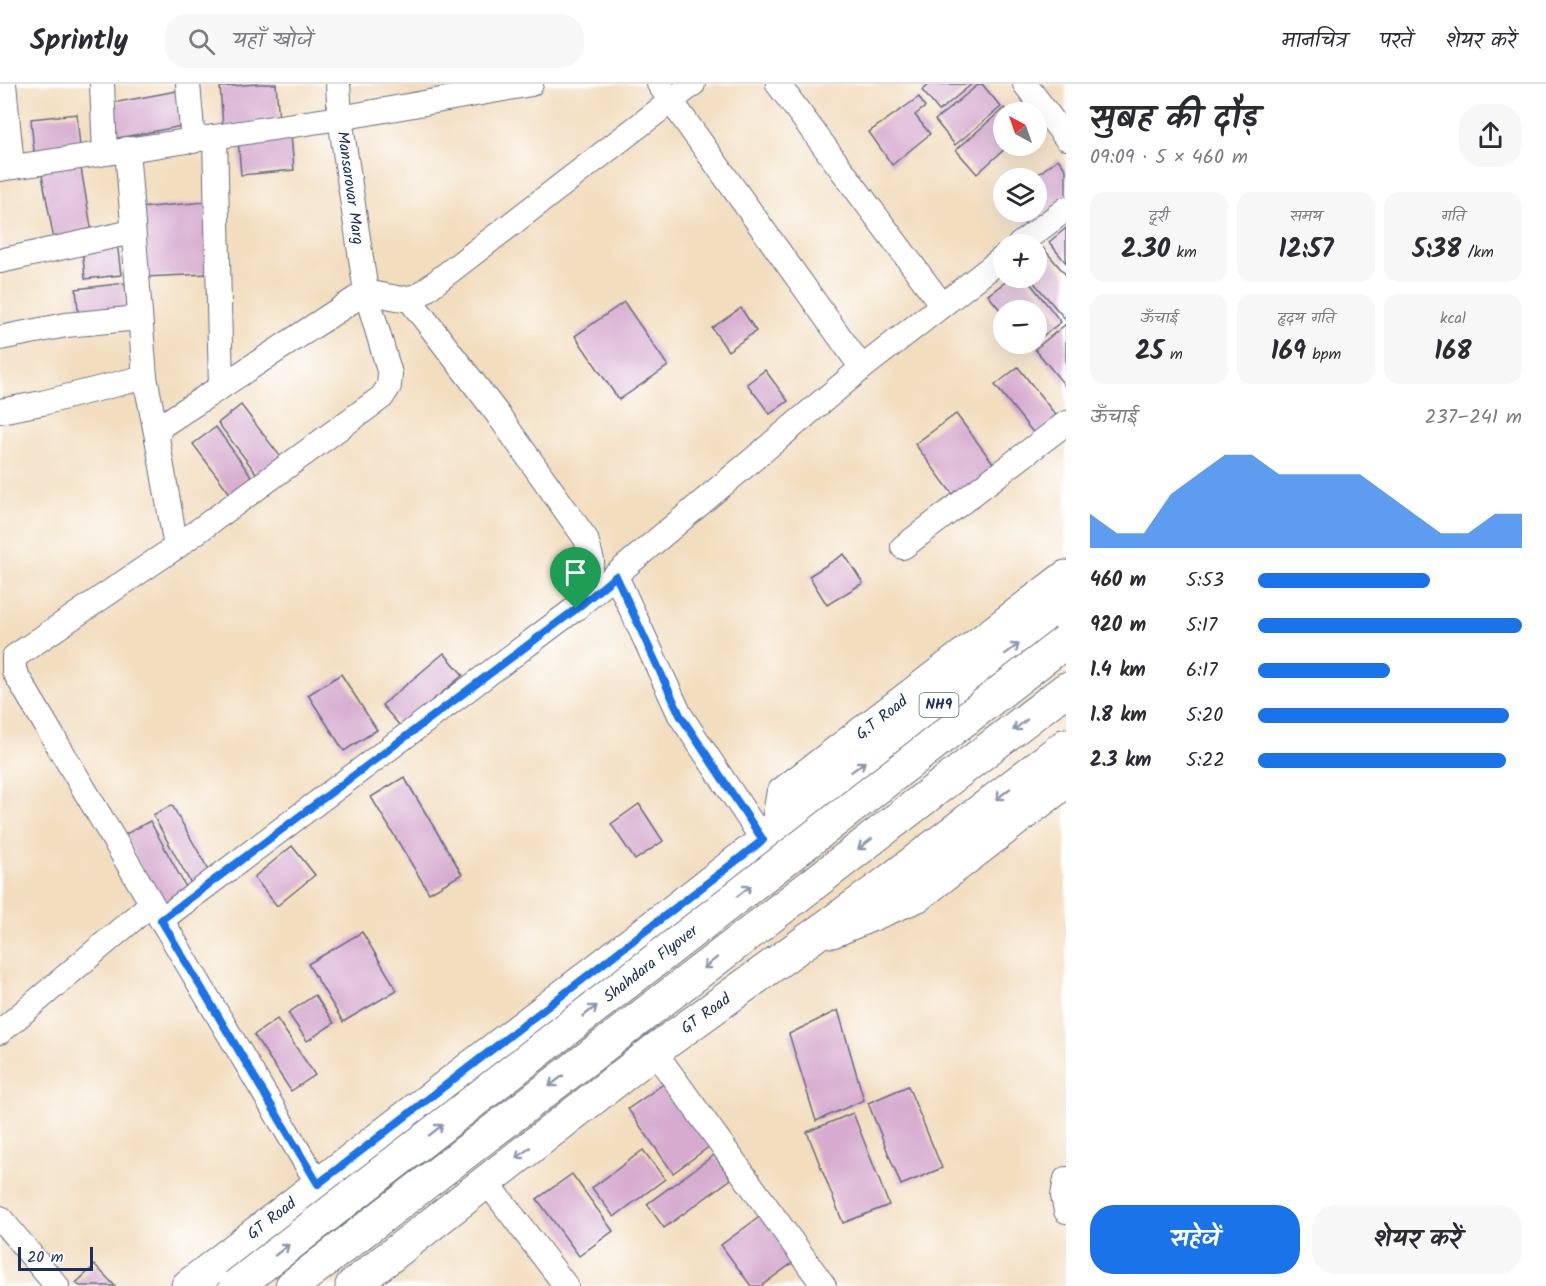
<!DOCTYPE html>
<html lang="hi">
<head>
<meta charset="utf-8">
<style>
	body { margin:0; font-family:Kalam,"Playpen Sans Deva",sans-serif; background:#f7f7f7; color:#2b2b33; height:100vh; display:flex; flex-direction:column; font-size:22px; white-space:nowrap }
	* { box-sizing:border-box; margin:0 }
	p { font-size:20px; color:#7c7c81 }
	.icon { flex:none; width:33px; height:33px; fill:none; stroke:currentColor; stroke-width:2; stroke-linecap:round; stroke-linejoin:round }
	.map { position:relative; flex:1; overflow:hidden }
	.details { display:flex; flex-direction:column; background:#fff; width:480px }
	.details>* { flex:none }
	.needle { width:39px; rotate:320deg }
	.fabs { position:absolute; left:993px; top:18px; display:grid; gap:12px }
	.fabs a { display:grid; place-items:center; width:54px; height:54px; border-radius:50%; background:#fff; box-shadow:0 6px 24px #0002; font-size:30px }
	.scale { position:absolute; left:18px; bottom:15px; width:75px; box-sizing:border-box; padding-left:6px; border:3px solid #1b2f5e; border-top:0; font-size:16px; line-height:21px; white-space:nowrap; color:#1b2f5e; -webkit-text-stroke:4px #fff; paint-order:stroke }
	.pin { position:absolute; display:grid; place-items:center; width:51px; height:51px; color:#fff; margin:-62px -26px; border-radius:50% 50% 50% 0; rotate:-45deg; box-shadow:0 0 6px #0007 }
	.pin .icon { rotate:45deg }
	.round { display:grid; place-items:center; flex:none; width:63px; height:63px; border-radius:24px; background:#f7f7f7 }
	.headline { display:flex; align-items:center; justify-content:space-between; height:102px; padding:0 24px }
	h1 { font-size:33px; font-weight:800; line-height:45px }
	.figures { display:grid; grid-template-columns:repeat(3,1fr); gap:9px; height:102px; padding:6px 24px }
	.figures div { display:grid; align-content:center; border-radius:15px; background:#f7f7f7; text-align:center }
	.figures b { font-size:26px; font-weight:800 }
	.figures small { font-size:16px; font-weight:400 }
	.figures p { font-size:16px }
	.chart { height:168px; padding:12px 24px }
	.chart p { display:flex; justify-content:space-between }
	.chart svg { width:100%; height:108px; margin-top:6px; fill:#1a73e8; opacity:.7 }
	.cta { display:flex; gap:12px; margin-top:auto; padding:12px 24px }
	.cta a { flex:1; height:69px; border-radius:24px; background:#1a73e8; color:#fff; font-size:24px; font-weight:800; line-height:69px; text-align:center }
	.cta a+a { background:#f7f7f7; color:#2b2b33 }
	ul { padding:0 24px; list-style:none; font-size:20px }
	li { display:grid; grid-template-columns:96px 72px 1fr; align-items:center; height:45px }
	li i { height:15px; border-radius:8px; background:#1a73e8 }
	header { display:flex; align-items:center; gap:36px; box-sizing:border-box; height:84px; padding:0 30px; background:#fff; border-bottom:2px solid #e1e1e2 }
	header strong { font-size:28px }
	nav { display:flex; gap:33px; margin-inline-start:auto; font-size:21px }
	.search { width:420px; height:54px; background:#f7f7f7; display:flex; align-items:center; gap:15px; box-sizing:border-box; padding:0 21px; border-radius:24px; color:#7c7c81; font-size:22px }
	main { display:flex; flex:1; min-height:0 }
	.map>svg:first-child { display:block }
</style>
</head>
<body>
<header>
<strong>Sprintly</strong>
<div class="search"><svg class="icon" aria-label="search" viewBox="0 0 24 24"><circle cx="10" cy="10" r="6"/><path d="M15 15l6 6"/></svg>यहाँ खोजें</div>
<nav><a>मानचित्र</a><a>परतें</a><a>शेयर करें</a></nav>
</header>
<main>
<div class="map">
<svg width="1066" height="1202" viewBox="0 0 1066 1202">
	<rect width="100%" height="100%" fill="#fff"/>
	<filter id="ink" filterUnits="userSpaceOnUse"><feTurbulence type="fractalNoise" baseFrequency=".0167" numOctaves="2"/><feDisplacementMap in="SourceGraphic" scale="12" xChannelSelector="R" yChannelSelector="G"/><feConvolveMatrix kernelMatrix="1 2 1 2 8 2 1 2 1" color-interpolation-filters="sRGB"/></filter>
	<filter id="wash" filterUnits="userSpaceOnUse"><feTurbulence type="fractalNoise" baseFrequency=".008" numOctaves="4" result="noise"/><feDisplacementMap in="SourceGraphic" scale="24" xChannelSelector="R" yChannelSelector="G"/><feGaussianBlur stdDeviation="1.35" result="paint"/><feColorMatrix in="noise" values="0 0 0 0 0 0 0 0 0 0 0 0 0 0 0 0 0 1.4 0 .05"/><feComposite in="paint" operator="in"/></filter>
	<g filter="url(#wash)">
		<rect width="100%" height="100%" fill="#f2ddbe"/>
		<g id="blocks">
			<g fill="#d6abcf">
				<path d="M257,0H276L279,36L223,42L220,3Z"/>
				<path d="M929,0H972L939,27L922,6Z"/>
				<path d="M979,0H982L1001,23L955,61L935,36Z"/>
				<path d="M182,6L188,41L113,55L107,20Z"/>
				<path d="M919,13L925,23L915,31L930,50L892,81L869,48Z"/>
				<path d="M1004,24L1008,28H1004V62H1008L977,90L956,66Z"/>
				<path d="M77,30L80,64L34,68L31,35Z"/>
				<path d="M291,50L294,86L241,91L238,55Z"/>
				<path d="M1058,75L1066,86V116L1029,145L1016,128H1036V94H1033Z"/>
				<path d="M80,78L92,149L54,156L41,86Z"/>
				<path d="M205,118L209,190L144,193L139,124Z"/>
				<path d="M1066,144V179L1049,158Z"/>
				<path d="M117,158L121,191L85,195L82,162Z"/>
				<path d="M1043,164L1066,191V236L1030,194H1036V170Z"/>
				<path d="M1011,194H1026L1061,238L1036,257V226H1004V231L988,211Z"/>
				<path d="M125,199L128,229L79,236L76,205Z"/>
				<path d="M624,218L668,282L619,316L575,252Z"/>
				<path d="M741,224L756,247L728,267L712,244Z"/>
				<path d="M1066,240V303L1035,265Z"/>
				<path d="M1018,283L1061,338L1039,356L995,301Z"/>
				<path d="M765,286L788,317L770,330L747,300Z"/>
				<path d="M241,321L286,380L262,397L218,339Z"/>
				<path d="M956,330L1000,388L959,419L915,360Z"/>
				<path d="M216,343L256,399L234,415L193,360Z"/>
				<path d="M844,470L863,499L827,521L809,492Z"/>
				<path d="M444,569L463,591L401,643L382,621Z"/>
				<path d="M341,590L377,646L344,667L308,611Z"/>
				<path d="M404,693L462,790L429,809L371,713Z"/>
				<path d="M639,720L663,757L635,776L611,740Z"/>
				<path d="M172,721L213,794L194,805L153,731Z"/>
				<path d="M150,737L189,809L163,823L124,751Z"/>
				<path d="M292,762L315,791L277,822L254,793Z"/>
				<path d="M362,848L397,906L343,938L308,880Z"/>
				<path d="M315,911L334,939L307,957L288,929Z"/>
				<path d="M838,926L864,1016L816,1037L789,950Z"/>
				<path d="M277,935L315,991L291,1007L254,951Z"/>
				<path d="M665,999L710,1062L673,1089L628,1025Z"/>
				<path d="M908,1002L942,1084L901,1101L868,1019Z"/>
				<path d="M853,1029L889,1121L843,1139L807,1048Z"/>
				<path d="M643,1066L665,1095L614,1133L592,1104Z"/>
				<path d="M714,1071L731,1095L664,1144L647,1120Z"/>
				<path d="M572,1090L613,1147L579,1172L537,1115Z"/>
				<path d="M762,1131L795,1177L761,1202H751L721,1161Z"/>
				<path d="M95,1181L115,1202H80L76,1199Z"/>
			</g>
		</g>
	</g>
	<g filter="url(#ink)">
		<use href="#blocks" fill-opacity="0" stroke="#666c80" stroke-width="1.5"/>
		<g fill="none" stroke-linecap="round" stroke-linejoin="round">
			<defs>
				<g id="minor">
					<path d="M4,0L12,83"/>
					<path d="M102,0L105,68"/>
					<path d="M188,0L193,57"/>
					<path d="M659,0L862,284"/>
					<path d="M778,0L942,221"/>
					<path d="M1025,0L1066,54"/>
					<path d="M215,53L221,303"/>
					<path d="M127,65L145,293L157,354"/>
					<path d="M0,85L340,34L531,0"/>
					<path d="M1020,160L1066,125"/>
					<path d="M0,177L132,148"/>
					<path d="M410,216L499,332L586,455L592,477L577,524"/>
					<path d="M0,254L66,241L139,234"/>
					<path d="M0,327L42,319L145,293"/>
					<path d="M176,463L382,313L389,302L390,290L366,208L340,34L338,0"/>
					<path d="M903,463L1066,339"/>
					<path d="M616,492L680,631L763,756"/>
					<path d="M161,836L576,524L862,284L1004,173"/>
					<path d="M0,948L151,820"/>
					<path d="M654,967L824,1202"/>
					<path d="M1066,1095L1063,1112L1066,1127"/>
					<path d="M487,1098L566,1202"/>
					<path d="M318,1100L14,587V573L176,463L157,354L161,342L366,208L402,215L418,212L693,0"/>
					<path d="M0,1134L57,1202"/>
				</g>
				<g id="secondary">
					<path d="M777,746L783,710L1066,493"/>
					<path d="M832,847L918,811L1066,697"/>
				</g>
				<g id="primary">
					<path d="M188,1202L1066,524"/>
					<path d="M352,1202L654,967L880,804L1066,661"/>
				</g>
				<path id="trunk" d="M292,1202L1066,605"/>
			</defs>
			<use href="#minor" stroke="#666c80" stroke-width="26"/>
			<use href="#secondary" stroke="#666c80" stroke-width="35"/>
			<use href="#primary" stroke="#666c80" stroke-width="35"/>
			<use href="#trunk" stroke="#666c80" stroke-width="35"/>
			<use href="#minor" stroke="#fff" stroke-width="24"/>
			<use href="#secondary" stroke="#fff" stroke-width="33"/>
			<use href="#primary" stroke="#fff" stroke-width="33"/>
			<use href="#trunk" stroke="#fff" stroke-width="33"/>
			<defs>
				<path id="trunk-bridge" d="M236,1202L1066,557"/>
			</defs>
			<use href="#trunk-bridge" stroke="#666c80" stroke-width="35" stroke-linecap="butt"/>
			<use href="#trunk-bridge" stroke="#fff" stroke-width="33"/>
		</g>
		<defs><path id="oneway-shaft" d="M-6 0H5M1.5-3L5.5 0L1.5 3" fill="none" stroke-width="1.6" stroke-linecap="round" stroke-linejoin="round" transform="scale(1.5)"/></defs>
		<g stroke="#8d97ae">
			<use href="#oneway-shaft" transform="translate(1012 565) rotate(-37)"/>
			<use href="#oneway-shaft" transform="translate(1020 641) rotate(142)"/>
			<use href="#oneway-shaft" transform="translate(858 683) rotate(-37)"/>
			<use href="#oneway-shaft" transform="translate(1003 710) rotate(142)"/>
			<use href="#oneway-shaft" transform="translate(865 760) rotate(142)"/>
			<use href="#oneway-shaft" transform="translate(744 807) rotate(-38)"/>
			<use href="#oneway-shaft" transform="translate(710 879) rotate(142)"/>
			<use href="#oneway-shaft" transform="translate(590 927) rotate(-38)"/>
			<use href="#oneway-shaft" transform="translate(556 997) rotate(142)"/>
			<use href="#oneway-shaft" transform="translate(436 1046) rotate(-38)"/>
			<use href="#oneway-shaft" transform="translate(523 1069) rotate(142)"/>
			<use href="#oneway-shaft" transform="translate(282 1166) rotate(-38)"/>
		</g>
	</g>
	<g fill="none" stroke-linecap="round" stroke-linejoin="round" filter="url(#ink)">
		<defs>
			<path id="route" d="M616,492L680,631L763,756L318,1100L161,836L576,525Z"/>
		</defs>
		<use href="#route" stroke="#fff" stroke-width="12"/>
		<use href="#route" stroke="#1a73e8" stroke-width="8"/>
	</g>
	<g text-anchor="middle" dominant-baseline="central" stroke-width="5" stroke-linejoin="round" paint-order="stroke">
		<rect fill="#fff" stroke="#5f6d8e" stroke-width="1.5" x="919.5" y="609" width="39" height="24" rx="4.5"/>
		<g font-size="15" font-weight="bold" fill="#1b2f5e">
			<text x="939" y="621">NH9</text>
		</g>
		<g font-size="16" fill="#1b2f5e" stroke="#fff">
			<text transform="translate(350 104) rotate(82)">Mansarovar Marg</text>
			<text transform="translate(882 634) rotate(-38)">G.T Road</text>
			<text transform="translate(651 880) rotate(-38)">Shahdara Flyover</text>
			<text transform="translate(706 930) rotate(-36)">GT Road</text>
			<text transform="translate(272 1135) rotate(-38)">GT Road</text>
		</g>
	</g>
</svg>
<div class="fabs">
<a><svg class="needle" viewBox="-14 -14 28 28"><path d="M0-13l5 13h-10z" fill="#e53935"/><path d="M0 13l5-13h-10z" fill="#7c7c81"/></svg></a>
<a><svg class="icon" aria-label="layers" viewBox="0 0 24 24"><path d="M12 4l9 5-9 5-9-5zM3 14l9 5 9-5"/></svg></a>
<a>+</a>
<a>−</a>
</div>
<div class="scale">20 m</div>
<div class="pin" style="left:576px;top:525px;background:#1e9e55"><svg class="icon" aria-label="arrive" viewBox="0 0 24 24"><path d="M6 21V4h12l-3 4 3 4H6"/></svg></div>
</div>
<section class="details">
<div class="headline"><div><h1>सुबह की दौड़</h1><p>09:09 · 5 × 460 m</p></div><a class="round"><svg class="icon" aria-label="share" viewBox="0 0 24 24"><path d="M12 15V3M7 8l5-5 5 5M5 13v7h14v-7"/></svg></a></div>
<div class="figures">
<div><p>दूरी</p><b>2.30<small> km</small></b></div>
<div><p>समय</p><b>12:57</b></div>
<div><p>गति</p><b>5:38<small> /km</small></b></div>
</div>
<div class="figures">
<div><p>ऊँचाई</p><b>25<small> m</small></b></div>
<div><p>हृदय गति</p><b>169<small> bpm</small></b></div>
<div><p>kcal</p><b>168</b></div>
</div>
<div class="chart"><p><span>ऊँचाई</span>237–241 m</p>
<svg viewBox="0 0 160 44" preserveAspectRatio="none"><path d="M0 44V30L10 38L20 38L30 22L40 14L50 6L60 6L70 14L80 14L90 14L100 14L110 22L120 30L130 38L140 38L150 30L160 30V44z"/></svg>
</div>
<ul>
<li><b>460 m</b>5:53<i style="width:65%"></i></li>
<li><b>920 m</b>5:17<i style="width:100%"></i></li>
<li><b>1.4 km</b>6:17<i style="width:50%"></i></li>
<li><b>1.8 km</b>5:20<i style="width:95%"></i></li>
<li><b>2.3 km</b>5:22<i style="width:94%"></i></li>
</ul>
<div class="cta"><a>सहेजें</a><a>शेयर करें</a></div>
</section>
</main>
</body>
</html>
